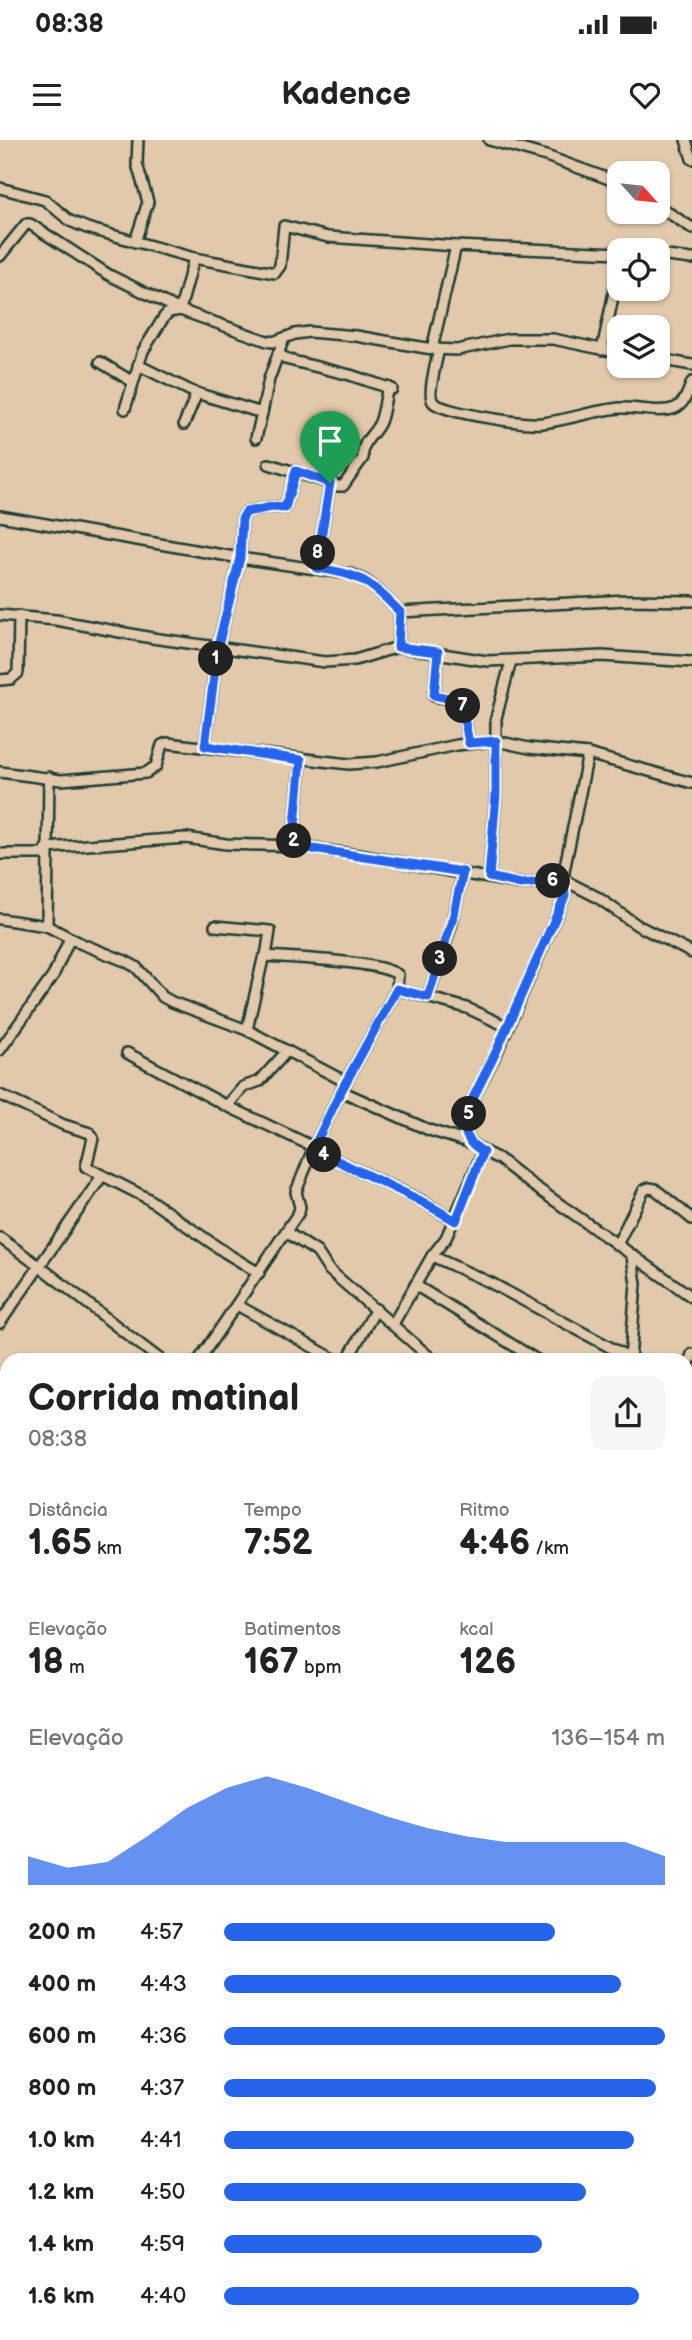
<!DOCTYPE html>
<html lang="pt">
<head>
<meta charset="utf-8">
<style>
	body { margin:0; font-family:"Balsamiq Sans",sans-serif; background:#f6f6f6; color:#222; height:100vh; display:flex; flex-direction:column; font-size:26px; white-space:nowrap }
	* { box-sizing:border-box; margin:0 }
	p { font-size:23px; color:#767676 }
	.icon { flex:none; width:38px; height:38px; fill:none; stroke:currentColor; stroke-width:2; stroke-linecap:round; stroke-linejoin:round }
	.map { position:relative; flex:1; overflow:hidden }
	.side { position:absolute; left:0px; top:1213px; width:693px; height:989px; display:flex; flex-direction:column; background:#fff; border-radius:21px 21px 0 0; box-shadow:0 2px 5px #0004 }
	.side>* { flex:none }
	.needle { width:46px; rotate:117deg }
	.fabs { position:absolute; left:607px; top:21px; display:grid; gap:14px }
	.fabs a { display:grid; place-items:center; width:63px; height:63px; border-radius:14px; background:#fff; box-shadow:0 2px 5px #0004; font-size:35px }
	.pin { position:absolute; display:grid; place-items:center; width:60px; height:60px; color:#fff; margin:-72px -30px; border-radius:50% 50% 50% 0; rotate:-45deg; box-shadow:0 0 7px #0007 }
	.pin .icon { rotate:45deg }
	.km { position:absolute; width:35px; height:35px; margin:-18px; border-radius:50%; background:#222; color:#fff; font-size:19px; line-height:35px; text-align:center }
	.round { display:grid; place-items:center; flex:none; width:74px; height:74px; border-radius:14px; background:#f6f6f6 }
	.overview { display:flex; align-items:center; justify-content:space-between; height:119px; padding:0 28px }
	h1 { font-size:38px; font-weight:600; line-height:52px }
	.stats { display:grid; grid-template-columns:repeat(3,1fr); gap:10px; height:119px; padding:7px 28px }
	.stats div { display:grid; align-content:center }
	.stats b { font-size:35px; font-weight:600 }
	.stats small { font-size:19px; font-weight:400 }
	.stats p { font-size:19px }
	.chart { height:196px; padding:14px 28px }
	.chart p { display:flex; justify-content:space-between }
	.chart svg { width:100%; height:126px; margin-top:7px; fill:#2563eb; opacity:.7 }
	ul { padding:0 28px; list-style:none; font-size:23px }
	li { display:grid; grid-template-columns:112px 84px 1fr; align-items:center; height:52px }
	li i { height:18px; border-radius:9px; background:#2563eb }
	.status { display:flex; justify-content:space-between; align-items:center; height:49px; padding:0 35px; background:#fff; direction:ltr }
	.status svg { height:19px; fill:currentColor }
	header { display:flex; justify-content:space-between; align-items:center; height:91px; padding:0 28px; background:#fff; font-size:32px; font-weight:600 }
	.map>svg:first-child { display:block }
</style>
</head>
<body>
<div class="status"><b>08:38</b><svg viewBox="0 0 49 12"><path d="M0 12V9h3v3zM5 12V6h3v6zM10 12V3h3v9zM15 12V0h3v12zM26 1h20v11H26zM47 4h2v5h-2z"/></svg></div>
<header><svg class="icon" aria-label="menu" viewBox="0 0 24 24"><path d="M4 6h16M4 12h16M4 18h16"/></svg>Kadence<svg class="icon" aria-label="heart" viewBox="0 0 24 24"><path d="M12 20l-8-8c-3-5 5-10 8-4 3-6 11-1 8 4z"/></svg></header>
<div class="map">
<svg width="692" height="2200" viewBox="0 0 692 2200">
	<rect width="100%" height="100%" fill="#e3c9ab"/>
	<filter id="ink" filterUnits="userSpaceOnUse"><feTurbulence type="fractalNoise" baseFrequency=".0143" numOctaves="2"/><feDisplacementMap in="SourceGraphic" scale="14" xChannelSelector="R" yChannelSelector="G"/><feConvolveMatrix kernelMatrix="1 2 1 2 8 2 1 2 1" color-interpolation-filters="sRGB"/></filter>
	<g filter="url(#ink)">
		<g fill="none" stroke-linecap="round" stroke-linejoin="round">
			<defs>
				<g id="minor">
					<path d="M489,0L546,16L620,43"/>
					<path d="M686,0L692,19"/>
					<path d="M0,48L45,60L70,81L87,88L194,118L275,133L280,126L284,86L328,97L456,106L620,113"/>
					<path d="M658,66L692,88"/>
					<path d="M135,102L148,62L137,24L138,0"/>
					<path d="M658,115L692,119"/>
					<path d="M0,116L26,84H30L109,135L180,170L267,201L273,202L295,194L309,192L356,196L432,209L457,210L509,199H553L620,213"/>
					<path d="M180,170L194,118"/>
					<path d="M432,209L456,106"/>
					<path d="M439,209C437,219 427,255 433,262C442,273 527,285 542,283C569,280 594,270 621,268C638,267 659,274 675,268C685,264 688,251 692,242"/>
					<path d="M602,210L620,123"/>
					<path d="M278,214L289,220L350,235L392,249"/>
					<path d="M658,219L692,225"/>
					<path d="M100,222L133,242"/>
					<path d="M138,225L193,252L262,273L269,239L284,198"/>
					<path d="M125,269L143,211L164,177L169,172L180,170"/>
					<path d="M184,284L197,253"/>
					<path d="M256,298L262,273"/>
					<path d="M269,324L330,343"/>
					<path d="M0,376L240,418L350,434C372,441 384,457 400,472L398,507"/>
					<path d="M316,428L330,343L337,346H343L363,318C361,300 374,296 380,282C384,272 385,258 388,247"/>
					<path d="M400,472L627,460L692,461"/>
					<path d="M0,475L56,480L152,498L325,522L355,520L398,507L487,521L602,516L692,522"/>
					<path d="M438,512L434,556L461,561L469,603"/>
					<path d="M0,540L11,539L18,533L19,476"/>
					<path d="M205,606L218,506L240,418L242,379L246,372L272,367L285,368L296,331"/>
					<path d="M588,614L564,731L565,756L497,912L473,958L466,994L471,1003L483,1011L499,1019L531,1044L692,1157"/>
					<path d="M0,632L61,640L146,633L156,626L162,605L167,603L349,624L377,622L457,605L496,601L529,608L588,614L692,643"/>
					<path d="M293,706L301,620"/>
					<path d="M46,708L186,698L226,704L293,706L359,715L521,744L564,740L597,757L637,785L692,813"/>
					<path d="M0,714H46"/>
					<path d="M489,737L496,655V578L511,521"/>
					<path d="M0,779L47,786L82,804L125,821L136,827L163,857L172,862L247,890L346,942"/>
					<path d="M47,786L49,637"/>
					<path d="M215,786L270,791L266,816"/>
					<path d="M397,849L467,868L508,887"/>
					<path d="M428,857L452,783L463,732"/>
					<path d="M0,910L53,836L70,798"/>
					<path d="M127,913L227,966L243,947L260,941L287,911"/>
					<path d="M341,951L429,990L471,1003"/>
					<path d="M0,955L64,985L90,993L93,998L86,1027L147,1058L226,1113L259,1133"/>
					<path d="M227,966L314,1007"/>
					<path d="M313,1009L420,1060L455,1081"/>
					<path d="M286,1092L317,1112L328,1129L433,1220"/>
					<path d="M0,1098C56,1136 106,1180 161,1220"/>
					<path d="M617,1105L644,1050L649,1048L655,1049L692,1079"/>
					<path d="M432,1116L491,1143L630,1218"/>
					<path d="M415,1145L537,1220"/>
					<path d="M237,1165L336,1220"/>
					<path d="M0,1183L102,1036"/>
					<path d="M393,1184L432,1116L446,1098L483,1011"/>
					<path d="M199,1220L299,1072L300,1067L296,1052L313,1009L341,951L397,849L398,835C381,821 292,818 266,816L263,819L247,890"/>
					<path d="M347,1220L376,1169"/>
					<path d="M630,1220L636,1144L632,1116"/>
					<path d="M686,1232L692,1214"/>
					<path d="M686,1307L692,1309"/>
					<path d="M686,1359L692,1360"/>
					<path d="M686,1456L692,1457"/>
					<path d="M0,1498L7,1501"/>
					<path d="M0,1544H7"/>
					<path d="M686,1713L692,1715"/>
					<path d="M0,1717L7,1719"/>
					<path d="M0,1752L7,1735"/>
					<path d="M686,1768H692"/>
					<path d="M0,1776H7"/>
					<path d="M0,1841H7"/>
					<path d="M686,1862H692"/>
					<path d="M0,1903L7,1905"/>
					<path d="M686,1929L692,1930"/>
					<path d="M0,2013H7"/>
					<path d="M686,2046L692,2045"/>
					<path d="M0,2083L7,2084"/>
					<path d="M686,2131L692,2132"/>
					<path d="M120,2194L131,2200"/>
					<path d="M621,2194L692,2198"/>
					<path d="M178,2200L179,2194"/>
					<path d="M389,2200V2194"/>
					<path d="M431,2200L432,2194"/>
					<path d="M565,2200V2194"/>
				</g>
				<g id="secondary">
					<path d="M0,1385L7,1386"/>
					<path d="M686,1667L692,1668"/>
				</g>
			</defs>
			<use href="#minor" stroke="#1f3d34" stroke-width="14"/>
			<use href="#secondary" stroke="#1f3d34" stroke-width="18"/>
			<use href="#minor" stroke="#e3c9ab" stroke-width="9"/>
			<use href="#secondary" stroke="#e3c9ab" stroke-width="12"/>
		</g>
	</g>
	<g fill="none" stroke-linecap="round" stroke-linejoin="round" filter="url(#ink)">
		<defs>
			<path id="route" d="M296,331L330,343L316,428C361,434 369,441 400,472L398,507L438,512L434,555L461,561L469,603L496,601V655L489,737L521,744L564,740L565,756L496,912L473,958L466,994L471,1003L483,1012L456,1081L419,1060L313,1009L341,951L397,849L428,857L454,774L463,732L293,706L301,620L205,606L218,506L240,418L242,379L246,372L272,367L285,368Z"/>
		</defs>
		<use href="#route" stroke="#fff" stroke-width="14"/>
		<use href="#route" stroke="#2563eb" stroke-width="9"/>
	</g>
</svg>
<div class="fabs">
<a><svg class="needle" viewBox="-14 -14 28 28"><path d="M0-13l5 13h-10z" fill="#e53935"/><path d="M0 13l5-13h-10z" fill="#767676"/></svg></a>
<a><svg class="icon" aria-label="locate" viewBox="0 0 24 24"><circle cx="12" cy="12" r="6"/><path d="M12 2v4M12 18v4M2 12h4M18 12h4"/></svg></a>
<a><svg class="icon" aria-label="layers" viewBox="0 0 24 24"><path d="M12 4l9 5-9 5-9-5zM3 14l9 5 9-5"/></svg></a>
</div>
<div class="pin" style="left:330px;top:343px;background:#1e9e55"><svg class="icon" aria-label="arrive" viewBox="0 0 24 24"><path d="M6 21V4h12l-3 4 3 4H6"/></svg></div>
<b class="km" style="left:216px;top:519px">1</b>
<b class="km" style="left:294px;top:701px">2</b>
<b class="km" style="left:440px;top:819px">3</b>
<b class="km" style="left:324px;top:1015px">4</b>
<b class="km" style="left:469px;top:974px">5</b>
<b class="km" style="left:553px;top:741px">6</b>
<b class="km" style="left:463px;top:566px">7</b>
<b class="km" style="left:318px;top:413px">8</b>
<section class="side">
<div class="overview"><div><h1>Corrida matinal</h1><p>08:38</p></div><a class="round"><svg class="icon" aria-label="share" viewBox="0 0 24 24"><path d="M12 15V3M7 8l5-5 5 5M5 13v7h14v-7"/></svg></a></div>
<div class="stats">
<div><p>Distância</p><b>1.65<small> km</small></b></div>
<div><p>Tempo</p><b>7:52</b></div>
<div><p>Ritmo</p><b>4:46<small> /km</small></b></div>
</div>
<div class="stats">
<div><p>Elevação</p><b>18<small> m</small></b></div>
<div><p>Batimentos</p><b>167<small> bpm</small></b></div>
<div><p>kcal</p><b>126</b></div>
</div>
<div class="chart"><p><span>Elevação</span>136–154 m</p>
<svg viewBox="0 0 160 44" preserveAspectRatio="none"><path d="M0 44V34L10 38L20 36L30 27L40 17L50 10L60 6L70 10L80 15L90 20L100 24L110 27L120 29L130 29L140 29L150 29L160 34V44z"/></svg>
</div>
<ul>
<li><b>200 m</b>4:57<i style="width:75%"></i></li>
<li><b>400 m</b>4:43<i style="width:90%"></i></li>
<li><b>600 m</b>4:36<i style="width:100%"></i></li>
<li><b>800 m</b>4:37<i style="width:98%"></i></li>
<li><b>1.0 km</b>4:41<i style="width:93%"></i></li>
<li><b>1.2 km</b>4:50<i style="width:82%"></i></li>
<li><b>1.4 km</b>4:59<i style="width:72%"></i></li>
<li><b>1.6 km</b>4:40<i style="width:94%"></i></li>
</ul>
</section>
</div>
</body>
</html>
